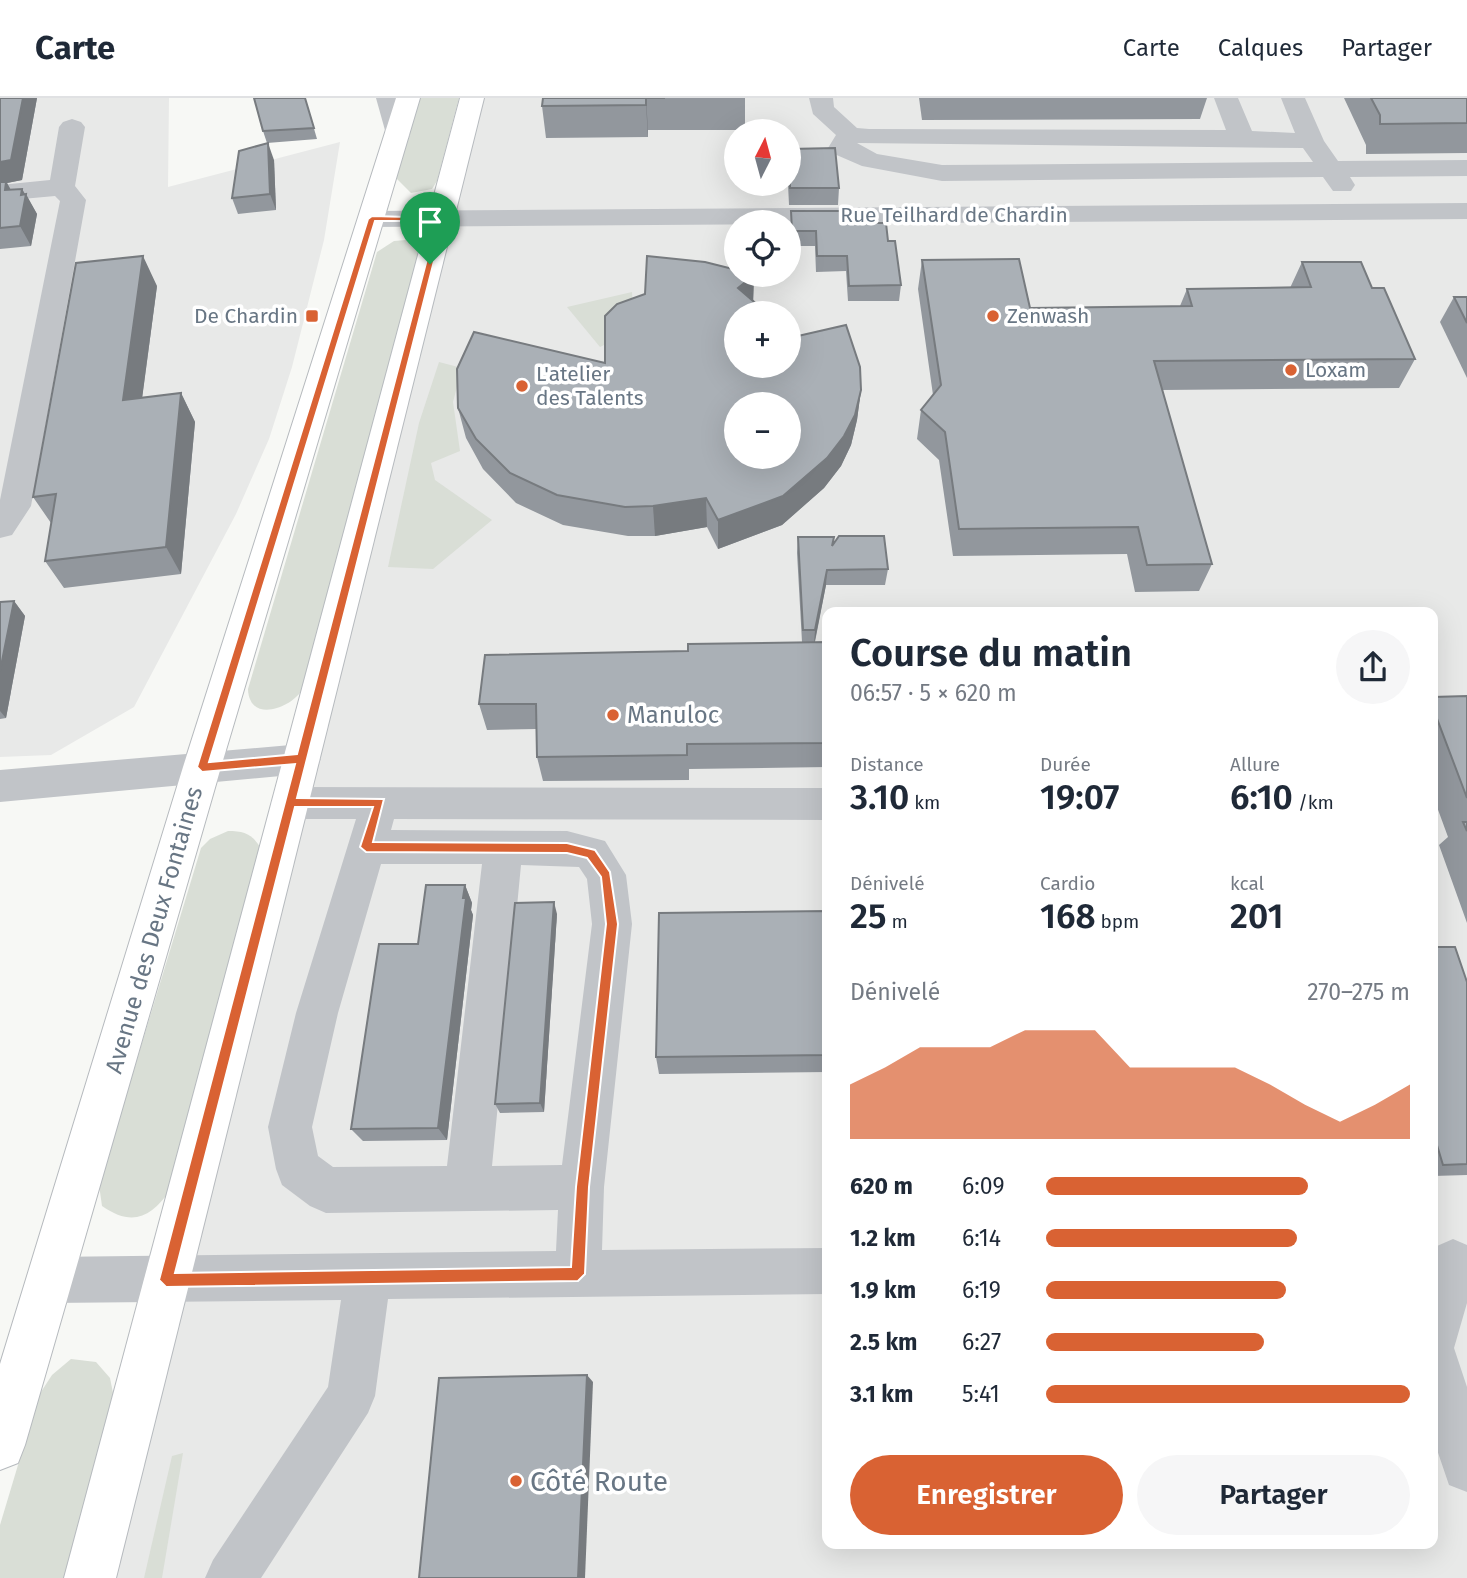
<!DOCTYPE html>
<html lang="fr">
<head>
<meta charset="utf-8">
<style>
	body { margin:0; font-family:"Fira Sans",sans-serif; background:#f6f6f7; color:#1f2937; height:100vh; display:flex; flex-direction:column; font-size:26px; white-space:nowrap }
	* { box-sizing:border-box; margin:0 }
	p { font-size:23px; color:#747a83 }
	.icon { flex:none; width:38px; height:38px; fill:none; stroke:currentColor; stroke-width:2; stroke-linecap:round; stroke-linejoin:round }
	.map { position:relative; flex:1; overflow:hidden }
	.sheet { position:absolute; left:822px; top:509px; width:616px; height:942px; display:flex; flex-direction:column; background:#fff; border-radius:14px; box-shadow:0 7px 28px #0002 }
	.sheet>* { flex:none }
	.needle { width:46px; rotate:6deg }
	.fabs { position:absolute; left:724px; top:21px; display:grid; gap:14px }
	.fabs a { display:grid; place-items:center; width:77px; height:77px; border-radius:50%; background:#fff; box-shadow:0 7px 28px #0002; font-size:35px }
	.pin { position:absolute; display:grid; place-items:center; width:60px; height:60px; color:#fff; margin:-72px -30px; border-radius:50% 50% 50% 0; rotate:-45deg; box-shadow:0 0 7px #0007 }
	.pin .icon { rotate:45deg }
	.round { display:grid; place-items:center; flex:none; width:74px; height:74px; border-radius:37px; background:#f6f6f7 }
	.overview { display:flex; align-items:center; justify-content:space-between; height:119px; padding:0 28px }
	h1 { font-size:38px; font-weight:600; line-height:52px }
	.stats { display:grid; grid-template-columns:repeat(3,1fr); gap:10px; height:119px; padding:7px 28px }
	.stats div { display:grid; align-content:center }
	.stats b { font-size:35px; font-weight:600 }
	.stats small { font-size:19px; font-weight:400 }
	.stats p { font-size:19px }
	.chart { height:196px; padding:14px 28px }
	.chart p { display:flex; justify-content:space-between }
	.chart svg { width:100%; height:126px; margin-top:7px; fill:#d96233; opacity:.7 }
	.button { display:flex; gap:14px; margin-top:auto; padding:14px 28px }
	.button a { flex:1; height:80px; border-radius:42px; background:#d96233; color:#fff; font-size:28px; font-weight:600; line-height:80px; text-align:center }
	.button a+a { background:#f6f6f7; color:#1f2937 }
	ul { padding:0 28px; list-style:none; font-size:23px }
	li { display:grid; grid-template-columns:112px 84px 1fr; align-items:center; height:52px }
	li i { height:18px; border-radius:9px; background:#d96233 }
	header { display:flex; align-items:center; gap:42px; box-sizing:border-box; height:98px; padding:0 35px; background:#fff; border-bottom:2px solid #e0e1e3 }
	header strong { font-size:33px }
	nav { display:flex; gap:38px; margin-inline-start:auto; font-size:24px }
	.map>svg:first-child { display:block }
</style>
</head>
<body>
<header>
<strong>Carte</strong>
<nav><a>Carte</a><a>Calques</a><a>Partager</a></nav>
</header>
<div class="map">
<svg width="1467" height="1480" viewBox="0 0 1467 1480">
	<rect width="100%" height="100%" fill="#f7f8f5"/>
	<g fill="#e8e9e8" fill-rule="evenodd">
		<path d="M0,0H169L168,89L340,44L324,142L292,269L269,341L236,416L134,609L51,657L0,659Z"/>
		<path d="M472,0H1467V1480H90ZM737,33H789V86H737ZM737,124H789V177H737ZM737,215H789V268H737ZM737,306H789V359H737ZM828,514H1433V1446H828Z"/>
	</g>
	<g fill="#d9ded6">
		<path d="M420,0H459L437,83L432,91L411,95L396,80Z"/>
		<path d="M406,142L415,146L418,156L302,592C290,611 249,625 248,591L377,154L394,143Z"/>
		<path d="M632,194L634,232L600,249L567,209Z"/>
		<path d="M439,264L462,270L453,304L460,353L431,365L435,382L492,422L433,471L388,469L419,325Z"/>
		<path d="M228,733C244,733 252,736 260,749L171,1091C151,1120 132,1129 102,1108L99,1087L201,750L210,741Z"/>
		<path d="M71,1261L96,1264L110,1280L113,1295L65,1480H0V1427L39,1297L52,1277Z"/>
		<path d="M183,1355L162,1480H144L172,1358Z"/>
	</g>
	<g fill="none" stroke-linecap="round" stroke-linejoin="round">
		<defs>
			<g id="major">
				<path d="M396,0H420L221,669L25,1347L18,1365L0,1372V1266L183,669Z"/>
				<path d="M460,0H484L116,1480H64Z"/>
			</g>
		</defs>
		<use href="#major" stroke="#b6babe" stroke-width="2"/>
		<g fill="#c1c4c8" fill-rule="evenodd">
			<path d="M376,0H400L410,38L406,43H388Z"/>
			<path d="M809,0H833L834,9L857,30L869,31L1226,32L1214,0H1238L1252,33L1295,35L1281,0H1305L1324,43L1338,63L1467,62V78L1350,79L1355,87L1351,93H1333L1323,79L942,83L862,68L832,55L828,50L836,37L813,16ZM857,45L1303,50L1313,64L942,67L877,56Z"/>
			<path d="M72,21L81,24L85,29L75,88L86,102L31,408L12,437L0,440V402L60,103L55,98L0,103V87L50,82L59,29L63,24Z"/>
			<path d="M1467,105V121L371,129L361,127L358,121L361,115L371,113Z"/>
			<path d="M302,646L315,650L321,661L315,672L302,676L0,704V672Z"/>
			<path d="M290,689L828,690V722L394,721L391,732L567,733L605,743L626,777L632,826L604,1089L602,1152L828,1150V1196L388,1201L375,1298L368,1315L261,1480H205L213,1462L328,1289L341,1202L50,1205L33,1199L27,1182L33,1165L50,1159L556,1153L558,1112L326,1115L310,1108L282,1087L276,1071L268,1029L296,915L356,721H290L277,716L271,705L277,694ZM381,766H482L447,1068L333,1069L318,1058L312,1029L338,915ZM521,767L579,769L587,781L592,826L562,1067L492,1068Z"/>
			<path d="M1453,1141L1467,1147V1205L1454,1250L1467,1289V1394L1449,1387L1433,1340V1156L1437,1148Z"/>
		</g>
		<use href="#major" fill="#fff" fill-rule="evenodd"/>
	</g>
	<g fill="#92979d">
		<path d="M0,0H37L22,82L7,85L11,92L22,91L37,116L31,148L0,151Z"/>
		<path d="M305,0L317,41L267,45L263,33Z"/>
		<path d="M543,0H745V32H648V39L546,40L542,8Z"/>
		<path d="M919,0H1207L1200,21L922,22Z"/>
		<path d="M1344,0H1467V55L1366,56V47Z"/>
		<path d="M789,51L839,90L838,107H789L788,86H789Z"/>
		<path d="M274,62L276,112L238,116L232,100Z"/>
		<path d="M791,113L842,125L888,143L901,187L899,203H848L846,173L816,174L815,148H792L791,129Z"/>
		<path d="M922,162L1030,210L1180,208L1187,191L1290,190L1302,164L1372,190L1415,261L1399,290L1162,292L1212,466L1199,493L1135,494L1127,456L953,458L939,362L917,341L921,312L933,297L918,191Z"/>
		<path d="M754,177L753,203L737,215L861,292L857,322L851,347L841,368L824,390L782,427L718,451L707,429L655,438H628L563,427L516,405L483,371L466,340L458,310L605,265Z"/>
		<path d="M157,188L142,300L181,295L195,324L181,476L64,490L45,463L51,425L33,399Z"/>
		<path d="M1454,199H1467V280L1440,224Z"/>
		<path d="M798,439L833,447L888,471L885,487H826L815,544H828V669L689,671V682L543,683L537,659L536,631L487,632L479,606L688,553L802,544L797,455Z"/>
		<path d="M14,503L25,518L6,620L0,621V504Z"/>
		<path d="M1467,598V825L1439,747L1448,739L1433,698V599Z"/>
		<path d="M465,787L472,805L471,812L473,817L447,1042L363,1043L351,1031L418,846Z"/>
		<path d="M828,813V974L659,976L656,959Z"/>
		<path d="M557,816L544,1014L500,1015L495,1006Z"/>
		<path d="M1433,849L1467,884V1077L1433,1078Z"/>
	</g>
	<g fill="#777b7f">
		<path d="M23,0H37L22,82L7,85L17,104L0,86V64Z"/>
		<path d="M646,0L648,32V39L646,7Z"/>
		<path d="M268,45L274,62L276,112L270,96Z"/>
		<path d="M22,91L26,98V96L37,116L31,148L20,128L21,97Z"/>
		<path d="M143,158L157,188L138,331L123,302Z"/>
		<path d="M754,177L753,208L738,190Z"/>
		<path d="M861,292L857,322L851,347L841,368L824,390L782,427L718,451V422Z"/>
		<path d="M181,295L195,324L181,476L166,449Z"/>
		<path d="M706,400L707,429L655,438L653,408Z"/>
		<path d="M827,472L826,487L814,547L815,532Z"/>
		<path d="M14,503L25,518L6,620L0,613V573Z"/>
		<path d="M465,787L472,805L471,812L473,817L447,1042L438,1030Z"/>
		<path d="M554,804L557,816L544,1014L540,1005Z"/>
		<path d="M587,1277L593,1284L585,1480H578Z"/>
	</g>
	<g fill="#aab0b6" stroke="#777b7f" stroke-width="2" fill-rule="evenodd">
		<path d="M0,0H23L11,62L0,64Z"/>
		<path d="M254,0H305L314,30L263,33Z"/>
		<path d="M543,0H665H646V7L542,8Z"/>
		<path d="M1371,0H1467V25L1380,26V17Z"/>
		<path d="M268,45L270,96L232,100L239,53Z"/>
		<path d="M835,50L839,90H790L789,51Z"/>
		<path d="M0,84H6L5,92L22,91L21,97L26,96L20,128L0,130Z"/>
		<path d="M791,113H841L842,125H886L888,143H895L901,187L849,188L847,158H817L816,133H792Z"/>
		<path d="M143,158L123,302L181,295L166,449L45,463L56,396L33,399L76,165Z"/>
		<path d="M647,158L705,164L737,172V177H754L738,190L767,215H737V268H789V240L846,227L860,269L861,292L855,317L844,338L827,360L783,398L718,422L706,400L653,408L625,409L557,397L510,375L476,341L458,310L457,271L474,234L605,265V218L617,206L645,196ZM737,306H789V359H737Z"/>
		<path d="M1019,161L1030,210L1192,208L1187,191L1311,189L1302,164H1361L1372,190H1384L1415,261L1154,263L1212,466L1147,467L1138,429L959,431L945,334L921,312L941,287L922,162Z"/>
		<path d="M1454,199H1467V225Z"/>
		<path d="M839,438H884L888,471L827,472L815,532H803L798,439H834L832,448Z"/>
		<path d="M14,503L0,573V504Z"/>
		<path d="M828,544V645L687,646V657L537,659L536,606H479L485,557L688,553V546Z"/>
		<path d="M1467,598V700L1433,610V599Z"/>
		<path d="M1463,724H1467V733Z"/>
		<path d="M426,787H465L463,800H466L438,1030L351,1031L379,846H418Z"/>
		<path d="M554,804L540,1005L495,1006L515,805Z"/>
		<path d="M828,813V957L656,959L659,815Z"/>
		<path d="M1433,849H1455L1467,884V1066L1443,1067L1433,1034Z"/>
		<path d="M587,1277L578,1480H419L439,1280Z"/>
	</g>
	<path fill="#d96233" stroke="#fff" stroke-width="2" fill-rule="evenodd" d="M372,118L445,120L297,700L384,701L373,744L567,745L595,752L610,774L618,826L589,1089L585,1176L578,1183L166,1189L159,1182L295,666L202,674L197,669L368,121ZM375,123H437L297,656L209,664ZM295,709H373L360,749L366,754L567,755L587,760L601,779L606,826L576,1089L571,1169L175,1175Z"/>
	<g fill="#d96233" stroke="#fff" stroke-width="2.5">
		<rect x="305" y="211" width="14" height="14" rx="3.5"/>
		<circle cx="993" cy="218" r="7"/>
		<circle cx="1291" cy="272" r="7"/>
		<circle cx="522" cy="288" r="7"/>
		<circle cx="613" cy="617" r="7"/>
		<circle cx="516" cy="1383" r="7"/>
	</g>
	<g text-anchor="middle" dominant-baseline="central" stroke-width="7" stroke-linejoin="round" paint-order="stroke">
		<g font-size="21" fill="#687684" stroke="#fff">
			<text x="954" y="117">Rue Teilhard de Chardin</text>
		</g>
		<g font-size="21" fill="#687684" stroke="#fff" text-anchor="start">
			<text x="298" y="218" text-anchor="end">De Chardin</text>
			<text x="1007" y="218">Zenwash</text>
			<text x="1305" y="272">Loxam</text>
			<text x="536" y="276">L'atelier<tspan x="536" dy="24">des Talents</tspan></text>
		</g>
		<g font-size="24" fill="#687684" stroke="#fff" text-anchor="start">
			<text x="627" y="617">Manuloc</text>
		</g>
		<g font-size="24" fill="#687684" stroke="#fff">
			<text transform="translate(154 832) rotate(-74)">Avenue des Deux Fontaines</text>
		</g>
		<g font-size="28" fill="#687684" stroke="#fff" text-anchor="start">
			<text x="530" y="1383">Côté Route</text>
		</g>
	</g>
</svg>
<div class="fabs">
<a><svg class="needle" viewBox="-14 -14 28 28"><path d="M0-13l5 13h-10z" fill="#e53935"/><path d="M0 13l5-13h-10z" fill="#747a83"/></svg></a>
<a><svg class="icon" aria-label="locate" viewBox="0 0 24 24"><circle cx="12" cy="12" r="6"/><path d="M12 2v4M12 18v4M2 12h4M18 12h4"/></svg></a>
<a>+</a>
<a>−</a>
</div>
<div class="pin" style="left:430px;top:166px;background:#1e9e55"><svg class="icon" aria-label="arrive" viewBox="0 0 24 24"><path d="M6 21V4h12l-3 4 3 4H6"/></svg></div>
<section class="sheet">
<div class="overview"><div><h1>Course du matin</h1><p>06:57 · 5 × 620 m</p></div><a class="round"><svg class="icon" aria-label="share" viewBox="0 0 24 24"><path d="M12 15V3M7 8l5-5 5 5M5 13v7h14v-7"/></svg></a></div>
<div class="stats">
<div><p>Distance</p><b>3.10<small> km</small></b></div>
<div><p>Durée</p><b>19:07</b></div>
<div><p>Allure</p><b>6:10<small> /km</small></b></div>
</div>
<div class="stats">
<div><p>Dénivelé</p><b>25<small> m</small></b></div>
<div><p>Cardio</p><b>168<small> bpm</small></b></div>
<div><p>kcal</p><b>201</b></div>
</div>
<div class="chart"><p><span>Dénivelé</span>270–275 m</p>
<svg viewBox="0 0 160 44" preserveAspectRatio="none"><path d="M0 44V25L10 19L20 12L30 12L40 12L50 6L60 6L70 6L80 19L90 19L100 19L110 19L120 25L130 32L140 38L150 32L160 25V44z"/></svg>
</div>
<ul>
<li><b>620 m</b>6:09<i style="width:72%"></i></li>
<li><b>1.2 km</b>6:14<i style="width:69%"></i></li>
<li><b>1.9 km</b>6:19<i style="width:66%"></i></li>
<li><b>2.5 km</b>6:27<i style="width:60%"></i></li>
<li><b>3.1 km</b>5:41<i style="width:100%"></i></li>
</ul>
<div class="button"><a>Enregistrer</a><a>Partager</a></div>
</section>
</div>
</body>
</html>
